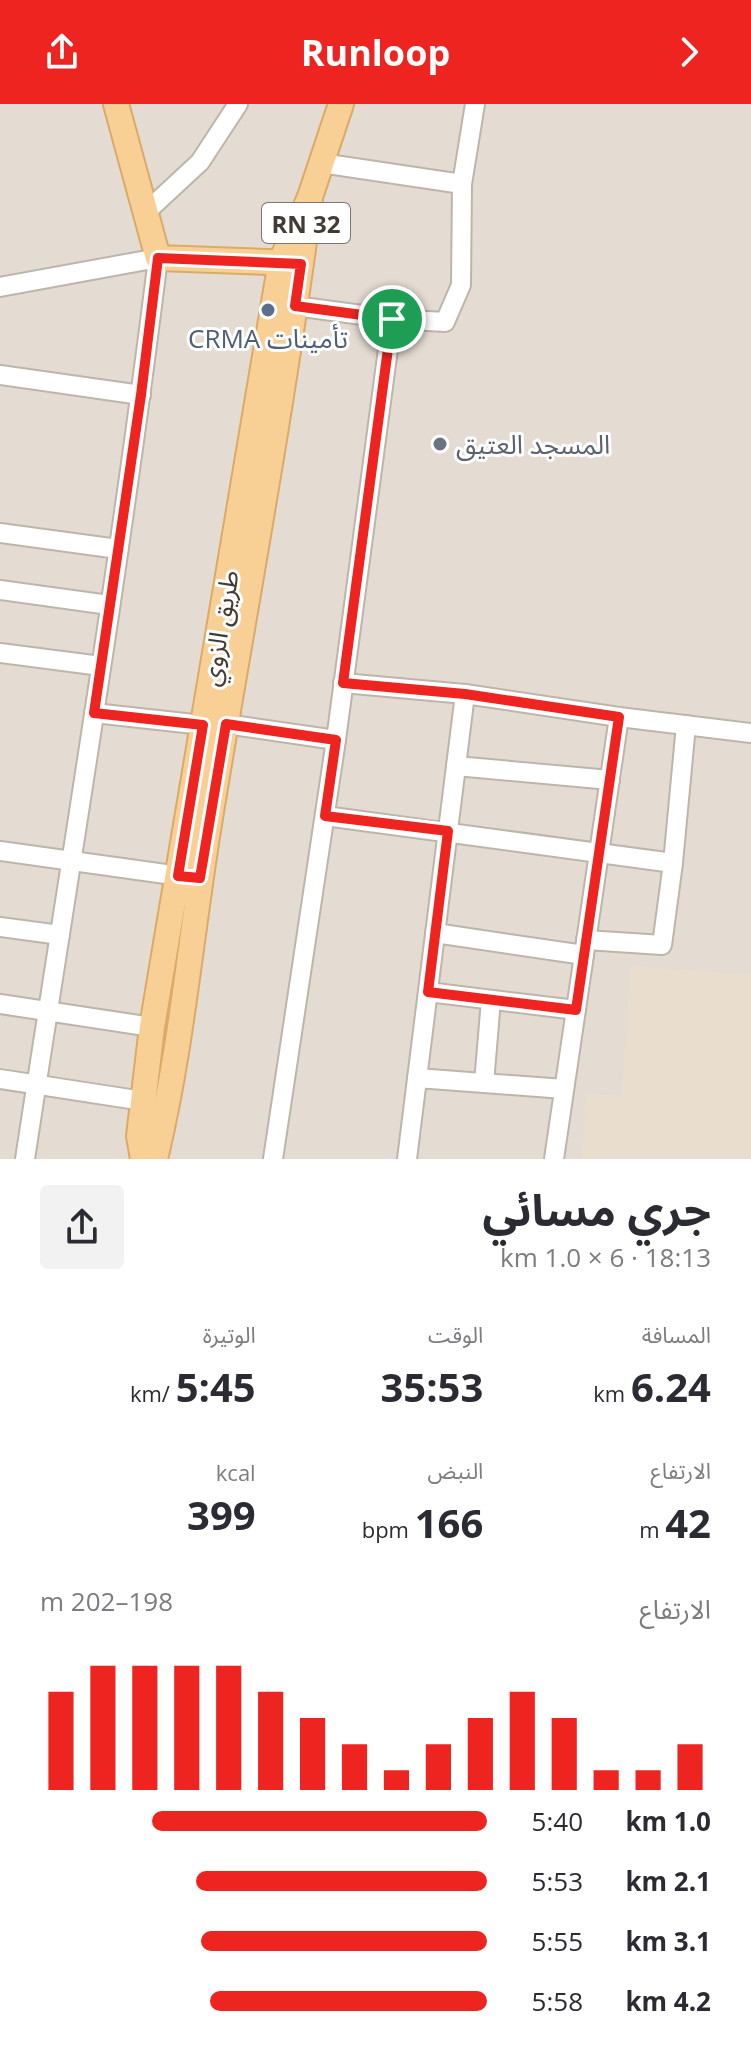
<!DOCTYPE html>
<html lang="ar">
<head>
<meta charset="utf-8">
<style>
	body { margin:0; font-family:"Open Sans","Noto Sans Arabic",sans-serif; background:#f2f2f3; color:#2b2b33; direction:rtl; height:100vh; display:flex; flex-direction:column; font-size:30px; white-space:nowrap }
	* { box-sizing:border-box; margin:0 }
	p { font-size:26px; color:#7c7c81 }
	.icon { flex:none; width:44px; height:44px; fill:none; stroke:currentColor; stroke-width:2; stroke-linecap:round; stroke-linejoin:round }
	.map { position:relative; height:1055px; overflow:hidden; direction:ltr }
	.panel { display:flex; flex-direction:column; background:#fff; flex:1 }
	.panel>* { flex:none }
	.pin { position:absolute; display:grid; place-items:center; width:68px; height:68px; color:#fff; margin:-34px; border:4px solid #fff; border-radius:50%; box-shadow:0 2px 8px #0007 }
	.round { display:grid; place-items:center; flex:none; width:84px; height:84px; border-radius:8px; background:#f2f2f3 }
	.overview { display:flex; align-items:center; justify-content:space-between; height:136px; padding:0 40px }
	h1 { font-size:44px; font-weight:700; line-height:60px }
	.stats { display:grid; grid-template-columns:repeat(3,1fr); gap:12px; height:136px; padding:8px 40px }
	.stats div { display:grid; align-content:center }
	.stats b { font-size:40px; font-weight:700 }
	.stats small { font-size:22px; font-weight:400 }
	.stats p { font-size:22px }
	.chart { height:224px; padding:16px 40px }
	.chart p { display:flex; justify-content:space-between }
	.chart svg { width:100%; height:144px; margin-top:8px; stroke:#ed241f; stroke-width:6 }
	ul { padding:0 40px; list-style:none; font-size:26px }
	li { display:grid; grid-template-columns:128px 96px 1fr; align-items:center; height:60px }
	li i { height:20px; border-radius:10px; background:#ed241f }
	header { display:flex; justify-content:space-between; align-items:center; height:104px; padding:0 40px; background:#ed241f; color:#fff; font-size:36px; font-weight:700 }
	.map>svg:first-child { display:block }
</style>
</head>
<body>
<header><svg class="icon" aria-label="forward" viewBox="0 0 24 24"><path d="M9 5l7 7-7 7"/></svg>Runloop<svg class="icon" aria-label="share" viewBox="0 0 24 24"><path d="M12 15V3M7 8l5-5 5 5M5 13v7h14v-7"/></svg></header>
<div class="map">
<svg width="751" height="1055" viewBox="0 0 751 1055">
	<rect width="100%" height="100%" fill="#f1ebe4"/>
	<rect fill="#e4dcd2" x="0" y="0" width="751" height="1055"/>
	<path fill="#e9dece" d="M631,862L751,871V1055H582L586,990L622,992Z"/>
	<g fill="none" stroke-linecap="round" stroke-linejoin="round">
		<defs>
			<g id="minor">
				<path d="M321,59L462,80"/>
				<path d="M145,109L200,58L238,0"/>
				<path d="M0,183L158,154C121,455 71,755 25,1055"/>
				<path d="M295,202L392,215L445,218L461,181L462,80L475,0"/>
				<path d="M0,271L141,291"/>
				<path d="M0,429L118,445"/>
				<path d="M0,486L109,501"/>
				<path d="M0,549L101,562"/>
				<path d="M343,579L465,590L619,613L751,629"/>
				<path d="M94,609L203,621L226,620L336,636"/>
				<path d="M456,662L610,676"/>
				<path d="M325,712L673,759L686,621"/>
				<path d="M0,747L187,773"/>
				<path d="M0,823L60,831"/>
				<path d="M435,829L584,851"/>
				<path d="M586,836L662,841L673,759"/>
				<path d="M428,888L576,906"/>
				<path d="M0,900L152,923"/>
				<path d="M417,974L564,985"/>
				<path d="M0,975L143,997"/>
				<path d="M484,979L491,896"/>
				<path d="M273,1055L336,636L392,215"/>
				<path d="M407,1055L465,590"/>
				<path d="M554,1055L619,613"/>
			</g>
			<g id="major">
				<path d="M116,0L158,154L295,159"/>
				<path d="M310,93L341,0"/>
				<path d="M143,1055L139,1032L152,923L281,157L310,93C283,301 244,507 210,714C191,828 182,943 155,1055"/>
			</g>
		</defs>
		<use href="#minor" stroke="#beb5aa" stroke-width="22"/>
		<use href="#major" stroke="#dcaa67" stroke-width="28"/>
		<use href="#minor" stroke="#fff" stroke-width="18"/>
		<use href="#major" stroke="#f8d096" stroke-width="24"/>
	</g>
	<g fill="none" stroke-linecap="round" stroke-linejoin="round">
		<defs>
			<path id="route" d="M158,154L301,160L295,202L392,215L343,579L465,590L619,613L576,906L428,888L448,727L325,712L336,636L226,620L200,774L178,772L203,621L94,609L141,291Z"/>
		</defs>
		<use href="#route" stroke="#fff" stroke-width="16"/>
		<use href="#route" stroke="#ed241f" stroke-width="10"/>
	</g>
	<circle fill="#5c6f8a" stroke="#fff" stroke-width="3" cx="268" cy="206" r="8"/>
	<circle fill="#6b7280" stroke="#fff" stroke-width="3" cx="440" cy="340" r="8"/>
	<g text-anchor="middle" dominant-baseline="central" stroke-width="6" stroke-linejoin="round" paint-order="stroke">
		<rect fill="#fff" stroke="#7b7671" stroke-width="2" x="262" y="99" width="88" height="40" rx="6"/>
		<g font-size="24" font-weight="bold" fill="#423b34">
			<text x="306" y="119">RN 32</text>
		</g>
		<g font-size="26" fill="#4e5e75" stroke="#fff">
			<text x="268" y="234">CRMA تأمينات</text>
		</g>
		<g font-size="26" fill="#5b616d" stroke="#fff" text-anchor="start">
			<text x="456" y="340">المسجد العتيق</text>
		</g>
		<g font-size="26" fill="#423b34" stroke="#fff">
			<text transform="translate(219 524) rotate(-80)">طريق الزوي</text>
		</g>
	</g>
</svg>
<div class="pin" style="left:392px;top:215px;background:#1e9e55"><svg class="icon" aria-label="arrive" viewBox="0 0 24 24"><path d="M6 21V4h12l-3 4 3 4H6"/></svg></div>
</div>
<section class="panel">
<div class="overview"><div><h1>جري مسائي</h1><p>18:13 · 6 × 1.0 km</p></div><a class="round"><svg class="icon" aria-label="share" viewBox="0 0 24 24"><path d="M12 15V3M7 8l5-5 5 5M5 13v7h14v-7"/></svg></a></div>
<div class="stats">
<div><p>المسافة</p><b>6.24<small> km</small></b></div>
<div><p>الوقت</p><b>35:53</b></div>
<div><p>الوتيرة</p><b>5:45<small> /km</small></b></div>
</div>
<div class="stats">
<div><p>الارتفاع</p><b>42<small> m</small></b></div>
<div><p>النبض</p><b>166<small> bpm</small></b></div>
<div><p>kcal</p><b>399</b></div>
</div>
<div class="chart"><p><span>الارتفاع</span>198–202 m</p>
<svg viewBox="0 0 160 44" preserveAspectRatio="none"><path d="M5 44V14M15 44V6M25 44V6M35 44V6M45 44V6M55 44V14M65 44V22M75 44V30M85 44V38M95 44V30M105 44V22M115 44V14M125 44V22M135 44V38M145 44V38M155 44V30"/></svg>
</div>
<ul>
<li><b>1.0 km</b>5:40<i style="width:75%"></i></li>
<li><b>2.1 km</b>5:53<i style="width:65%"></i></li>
<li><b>3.1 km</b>5:55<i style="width:64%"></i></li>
<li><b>4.2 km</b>5:58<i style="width:62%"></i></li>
</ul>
</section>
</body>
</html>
